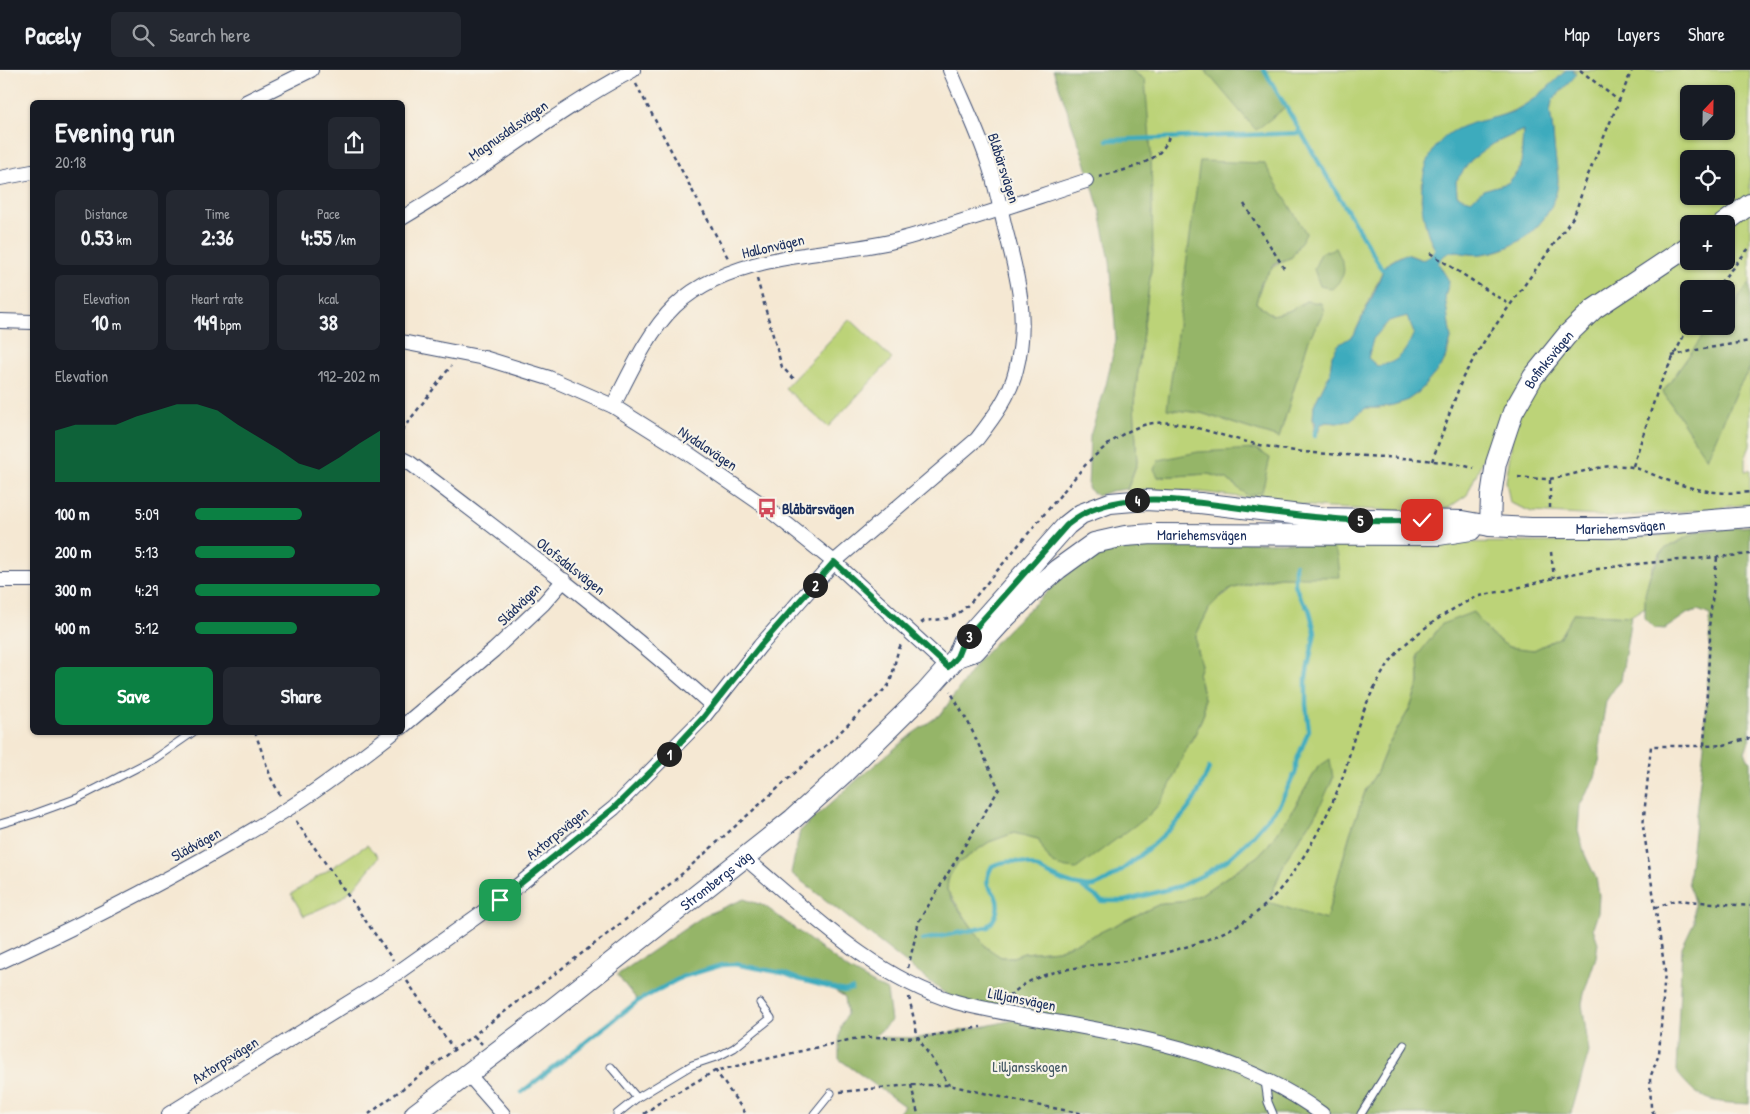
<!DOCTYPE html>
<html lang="en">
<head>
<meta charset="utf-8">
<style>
	body { margin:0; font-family:"Patrick Hand",sans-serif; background:#242831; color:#f1f3f6; height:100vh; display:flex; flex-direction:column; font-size:19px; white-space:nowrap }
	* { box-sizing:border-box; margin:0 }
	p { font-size:16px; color:#9ea1a6 }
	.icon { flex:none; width:28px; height:28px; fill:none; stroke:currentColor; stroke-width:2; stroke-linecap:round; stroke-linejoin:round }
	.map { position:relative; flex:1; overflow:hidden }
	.side { position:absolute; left:30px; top:30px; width:375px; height:635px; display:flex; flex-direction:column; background:#171b24; border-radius:8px; box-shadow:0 1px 4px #0004 }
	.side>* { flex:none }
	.needle { width:32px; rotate:22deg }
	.controls { position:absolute; left:1680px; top:15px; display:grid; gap:10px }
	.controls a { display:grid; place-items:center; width:55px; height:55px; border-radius:8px; background:#171b24; box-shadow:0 1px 4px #0004; font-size:25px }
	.pin { position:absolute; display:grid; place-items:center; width:42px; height:42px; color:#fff; margin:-21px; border-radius:10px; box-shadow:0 2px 8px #0006 }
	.km { position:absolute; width:25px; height:25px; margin:-12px; border-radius:50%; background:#222; color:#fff; font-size:14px; line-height:25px; text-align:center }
	.round { display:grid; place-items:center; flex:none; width:52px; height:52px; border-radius:8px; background:#242831 }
	.headline { display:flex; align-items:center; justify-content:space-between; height:85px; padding:0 25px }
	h1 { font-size:28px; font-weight:800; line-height:38px }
	.stats { display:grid; grid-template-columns:repeat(3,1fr); gap:8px; height:85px; padding:5px 25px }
	.stats div { display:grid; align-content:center; border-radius:8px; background:#242831; text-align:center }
	.stats b { font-size:21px; font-weight:800 }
	.stats small { font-size:14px; font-weight:400 }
	.stats p { font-size:14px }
	.chart { height:140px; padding:10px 25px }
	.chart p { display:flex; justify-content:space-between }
	.chart svg { width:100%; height:90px; margin-top:5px; fill:#0b8043; opacity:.7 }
	.primary-button { display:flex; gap:10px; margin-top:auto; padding:10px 25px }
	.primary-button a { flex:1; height:58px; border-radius:8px; background:#0b8043; color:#fff; font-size:20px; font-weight:800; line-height:58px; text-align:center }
	.primary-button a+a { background:#242831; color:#f1f3f6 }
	ul { padding:0 25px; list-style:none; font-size:16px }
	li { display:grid; grid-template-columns:80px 60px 1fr; align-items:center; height:38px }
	li i { height:12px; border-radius:6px; background:#0b8043 }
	header { display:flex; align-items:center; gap:30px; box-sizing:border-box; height:70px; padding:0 25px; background:#171b24; border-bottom:1px solid #363941 }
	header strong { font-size:24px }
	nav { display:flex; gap:28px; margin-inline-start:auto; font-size:18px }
	.search { width:350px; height:45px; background:#242831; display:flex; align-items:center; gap:12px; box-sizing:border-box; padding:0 18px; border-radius:8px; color:#9ea1a6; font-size:19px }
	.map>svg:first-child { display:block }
</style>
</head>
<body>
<header>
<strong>Pacely</strong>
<div class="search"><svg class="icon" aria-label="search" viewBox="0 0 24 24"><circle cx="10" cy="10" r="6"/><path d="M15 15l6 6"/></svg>Search here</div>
<nav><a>Map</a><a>Layers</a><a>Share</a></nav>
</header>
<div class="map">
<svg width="1750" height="1044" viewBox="0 0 1750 1044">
	<rect width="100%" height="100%" fill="#f7f3e8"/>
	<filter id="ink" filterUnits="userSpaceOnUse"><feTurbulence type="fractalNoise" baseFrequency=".02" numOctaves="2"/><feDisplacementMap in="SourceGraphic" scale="10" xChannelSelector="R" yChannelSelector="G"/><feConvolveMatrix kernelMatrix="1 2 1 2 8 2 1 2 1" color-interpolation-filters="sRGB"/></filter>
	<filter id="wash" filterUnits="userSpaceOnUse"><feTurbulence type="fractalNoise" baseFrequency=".0096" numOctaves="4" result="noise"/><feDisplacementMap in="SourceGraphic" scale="20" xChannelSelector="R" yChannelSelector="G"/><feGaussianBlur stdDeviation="1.12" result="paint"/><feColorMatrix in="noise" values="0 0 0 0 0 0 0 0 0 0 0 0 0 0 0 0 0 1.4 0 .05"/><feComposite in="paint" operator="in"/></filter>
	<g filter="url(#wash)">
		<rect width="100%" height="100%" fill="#f5e8d3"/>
		<g fill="#bcd378" stroke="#6c816b" fill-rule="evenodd">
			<path d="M1131,0H1157L1159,2L1161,0H1206L1208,4L1286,37L1264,0H1566C1552,15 1530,35 1510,42C1494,49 1477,53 1461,57L1422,114L1421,130L1426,157L1431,172L1435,179L1429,188L1423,190L1410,185L1400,186L1385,195L1354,265L1332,285L1330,303L1314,335L1313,349L1317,363L1321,354L1327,352L1337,353L1366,338H1379L1393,335L1406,331L1419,322L1443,294L1447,285L1451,269L1445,227L1449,211L1438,193C1451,175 1454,183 1471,184C1476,185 1482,184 1487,183C1521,179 1556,147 1558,111C1558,104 1556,96 1555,88C1554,73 1553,57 1550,42L1552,31L1576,4L1572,0H1750V214L1740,224L1732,254L1703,266L1663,322L1707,388L1736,321L1750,298V376L1745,389V401L1750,400V434L1699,440L1615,447L1532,442L1510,433L1506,411L1511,378L1512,343L1491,371L1467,425L1448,438L1411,441L1327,438L1201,422L1147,419L1127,421L1137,393L1134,333L1153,184L1145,10ZM1689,24H1726V61H1689ZM1689,89H1726V126H1689ZM1264,93L1292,187C1266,198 1263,207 1256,233L1272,245L1289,241L1306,231L1324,241L1309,269L1279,368L1201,343L1168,339ZM1689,154H1726V191H1689ZM1689,219H1726V256H1689ZM1270,388L1248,426L1227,409L1208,404L1158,407Z"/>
			<path d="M1523,60L1521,97L1508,113L1483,120L1471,132L1457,125L1456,111L1471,90L1493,74Z"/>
			<path d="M1407,246L1414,263C1405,283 1401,293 1377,296L1368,288L1373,269L1389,250Z"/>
			<path d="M850,249L892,289L828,357L785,318Z"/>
			<path d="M1699,461C1688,467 1675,472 1665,479C1651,489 1645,521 1645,537L1631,546L1574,543L1559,568L1534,580L1509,578L1491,565L1473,542L1418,585L1419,613L1410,638L1387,677L1377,702L1366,719L1350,764L1326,850L1268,833L1286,789L1319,739L1318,697L1291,743L1269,774L1258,786L1241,797L1200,825L1180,832L1162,833L1092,866L1058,880L1024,883L1013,887H1001L986,878L947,820L948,809L957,794L989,772L1014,763L1038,769L1050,791L1127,760L1149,745L1159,734L1184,683L1196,662L1204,643V628L1198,604L1201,595L1196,576V565L1210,537L1216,530L1234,518L1280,507H1294L1329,473L1567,472L1623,469Z"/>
			<path d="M367,775L379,787L354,818L337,831L304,846L291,824Z"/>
		</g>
		<g fill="#95b568" stroke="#587263">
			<path d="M1053,0H1131L1145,10L1151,82L1153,184L1134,333L1137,393L1127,419L1111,421L1097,426L1088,418L1090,366L1106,315L1116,270L1113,228L1110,191L1100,142L1085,91Z"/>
			<path d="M1206,0H1264L1286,37L1256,60L1208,4Z"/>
			<path d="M1200,91L1264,93L1306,163L1292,187L1275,194L1261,213L1256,233L1272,245L1289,241L1306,231L1321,233L1324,241L1309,269L1279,368L1201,343L1167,339Z"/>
			<path d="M1336,178C1345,197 1349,203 1332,219L1320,216L1314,199L1321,183Z"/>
			<path d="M1750,214V298L1736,321L1707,389L1663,322L1703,266L1732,254L1740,224Z"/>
			<path d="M1256,379L1270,388L1262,422L1248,426L1227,409L1208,404L1158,407L1154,399L1159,390L1198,382Z"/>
			<path d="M1750,456V668L1745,682L1750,692L1749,1034C1710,1032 1701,1033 1676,1001L1682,877L1694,852V832L1688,812L1704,676L1710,568V545L1698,540L1688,543L1665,559L1654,558L1645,549V524L1650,505L1663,480L1699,461Z"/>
			<path d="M1128,472L1329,473L1338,486L1340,507H1280L1263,510L1234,518L1224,523L1210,537L1196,565V576L1201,595L1198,604L1204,628V643L1196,662L1184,683L1169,718L1159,734L1149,745L1076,799C1050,797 1049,791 1038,769L1014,763L989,772L957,794L948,809L947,820L953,831L986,877L1001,887H1013L1024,883L1058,880L1092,866L1162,833L1180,832L1200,825L1258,786L1269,774L1291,743L1318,697L1330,689L1333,708L1319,739L1286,789L1268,832L1326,850L1350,764L1366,719L1377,702L1387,677L1410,638L1419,613L1418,585L1442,554L1473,542L1491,565L1509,577L1534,580L1559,568L1574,543L1631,546L1621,611L1614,619L1606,631L1600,669V687L1595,708L1580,735L1578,760L1585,785L1596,808L1599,825L1598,843L1593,858L1598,873L1596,887L1584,923L1582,934L1589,982L1571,1044H898L904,1036L839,989V972L841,956L847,944L845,927L829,917L798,909L783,903L734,894L722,895L682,907L638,931L617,905L705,845L744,829L765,836L849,900L887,921L891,951L874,967L918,968L981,957L1028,947L956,932L791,803L800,761L858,709L912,664L941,644L979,590L1010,557L1061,509L1085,491L1109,478Z"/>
		</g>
		<path fill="#3eabbd" stroke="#2c6d8e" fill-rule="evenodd" d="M1566,0H1572L1577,4L1552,31L1550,42C1553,56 1553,70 1555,84C1556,93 1558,103 1558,111C1556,148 1521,178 1487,183C1482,184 1476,185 1471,184C1454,183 1450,176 1438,193L1449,211L1445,227L1451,269L1449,275L1443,294L1419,322L1406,331L1393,335L1379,338H1366L1349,351L1337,353L1327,352L1321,354L1318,363L1313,361L1316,353L1313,349L1314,335L1330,303L1332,285L1338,275L1354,265L1374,223L1385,195L1405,184C1421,188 1423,196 1435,179C1416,145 1414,88 1450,63C1468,51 1492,50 1512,42C1531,33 1552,15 1566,0ZM1523,60L1521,98L1508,113L1483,120L1471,131L1457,125L1456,111L1471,90L1493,74ZM1407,246L1414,263C1405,282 1400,293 1377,296L1368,288L1373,269L1389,251Z"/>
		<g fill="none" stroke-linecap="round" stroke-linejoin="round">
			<g stroke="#3eabbd" stroke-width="4.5">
				<path d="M1264,0L1382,199"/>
				<path d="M1107,70L1301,63"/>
				<path d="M1315,366V362"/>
				<path d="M1081,816L1102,831H1124L1180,816L1203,805L1227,790L1249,770L1279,735L1296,701V692L1309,660L1306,635V607L1315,562L1309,539L1300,528L1295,514V495"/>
				<path d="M922,870L988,857C996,848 1001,837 995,825C993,821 989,819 988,815C986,808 989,802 992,796C1028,780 1048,812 1082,816C1086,817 1093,817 1097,815C1117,808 1175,757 1188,739C1198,727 1203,712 1209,698"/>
				<path d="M522,1022L638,931L682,907L722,895L734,894L783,903L798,909L844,921L852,919"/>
			</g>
		</g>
	</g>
	<g filter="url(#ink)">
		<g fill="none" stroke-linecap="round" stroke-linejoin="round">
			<defs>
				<g id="lane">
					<path d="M0,754L34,744L78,728L154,689L193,662"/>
					<path d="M611,997L637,1028"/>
					<path d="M1265,1011L1268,1032L1273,1044"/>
					<path d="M617,1044L637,1028L692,995L719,986L734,978L771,948L760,933"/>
					<path d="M814,1044L831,1023"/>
					<path d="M1361,1044L1404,975"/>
				</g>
				<g id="street">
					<path d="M246,32L311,0"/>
					<path d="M0,108L32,102"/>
					<path d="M402,148C481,102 552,43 633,0"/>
					<path d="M0,251L32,252"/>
					<path d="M402,272L484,288L549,308L613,336L686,382L767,438L834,492L948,597"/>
					<path d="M613,336C630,303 648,262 675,236C708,204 760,191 804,185C834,180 869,178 898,170C961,153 1024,131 1086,111"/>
					<path d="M402,389L410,393C513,471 616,549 713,636"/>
					<path d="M0,510H32"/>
					<path d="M402,657L494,580L543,534L564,510"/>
					<path d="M745,788C809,842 873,907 956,932C981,939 1008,943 1034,948C1135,967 1238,981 1322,1044"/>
					<path d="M0,892C98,847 194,797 286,740C323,717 359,689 394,662"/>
					<path d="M468,1004L503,1044"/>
					<path d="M169,1044L400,901L500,830L614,738L702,649L760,576L834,492L977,369C993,348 1010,326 1016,300C1029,250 1018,207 1005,158C1000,137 996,116 989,95C979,63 963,31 950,0"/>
				</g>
				<g id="secondary">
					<path d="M1723,154L1750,134"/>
					<path id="s1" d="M1490,456L1491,426L1496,393L1513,342L1533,307L1567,265L1594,239L1689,176"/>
					<path id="s2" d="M957,587L975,581L1006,547L1040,514L1058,499L1094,473L1125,466L1153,464L1439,465L1471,460"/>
					<path id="s3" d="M415,1044L527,959L793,749L845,702L926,622L957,587L963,572L1067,455L1081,444L1110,433L1145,430L1200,433L1326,448L1462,451L1490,456L1531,458H1611L1750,447"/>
				</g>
			</defs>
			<use href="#lane" stroke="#3c4b70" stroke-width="9"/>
			<use href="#street" stroke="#3c4b70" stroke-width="16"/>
			<use href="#secondary" stroke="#3c4b70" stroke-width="22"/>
			<g stroke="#3c4b70" stroke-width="2.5" stroke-dasharray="4 4" stroke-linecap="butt">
				<path d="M1580,0L1619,31"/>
				<path d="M636,14L728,188"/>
				<path d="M1099,107C1123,100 1162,94 1169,66"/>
				<path d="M1244,134L1284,198"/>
				<path d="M1430,183L1510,235"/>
				<path d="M757,209L782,297L794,309"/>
				<path d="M1715,219L1750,177"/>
				<path d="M1672,286L1691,281L1750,271"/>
				<path d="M402,360L451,296"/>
				<path d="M1432,391L1463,307L1485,270L1574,146L1588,105L1632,0"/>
				<path d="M1633,396L1659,316L1689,255"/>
				<path d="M1518,407C1528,408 1538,409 1549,409C1574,406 1598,394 1624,396C1638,397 1651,404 1664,409C1694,420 1717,425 1750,422"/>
				<path d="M1550,438V409"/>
				<path d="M1551,482L1554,508"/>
				<path d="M1717,488L1709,557L1710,568L1704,676L1724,675L1750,668"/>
				<path d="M921,553L924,551C949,548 952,551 971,532L1087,393C1105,376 1128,356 1154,353C1179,350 1205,361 1229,367C1246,372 1263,376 1281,379C1345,389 1411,383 1474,398"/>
				<path d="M255,662L271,708L281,727"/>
				<path d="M296,751L393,890"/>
				<path d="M1655,838L1675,830L1750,836"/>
				<path d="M908,898L919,851L999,719L969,654L950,621"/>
				<path d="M407,911L454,980"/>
				<path d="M1009,926C1018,919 1026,912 1037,908C1059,898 1099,895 1125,891C1170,883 1218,871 1256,843C1291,816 1325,754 1340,714C1345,702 1348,690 1351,678C1361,642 1380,596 1409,571C1426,556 1451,539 1472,529C1485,523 1503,522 1517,518C1546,510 1575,502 1605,498C1653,491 1702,489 1750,484"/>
				<path d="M909,927L918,968L949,1015"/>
				<path d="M474,966L482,974"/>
				<path d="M715,1000L746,1044"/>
				<path d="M911,1015L918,1044"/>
				<path d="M840,1022L911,1015H949L1031,1034L1085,1044"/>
				<path d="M369,1044L601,869L675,810L833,669L888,616C895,603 894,586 902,573"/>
				<path d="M644,1044L660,1032L715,1001L853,969L873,967L918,968L981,957"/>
				<path d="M1654,1044L1651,1038L1650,1008L1659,984L1665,901L1643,756L1651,676H1704"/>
			</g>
			<use href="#lane" stroke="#fff" stroke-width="7"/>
			<use href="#street" stroke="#fff" stroke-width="14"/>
			<use href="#secondary" stroke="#fff" stroke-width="20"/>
		</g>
	</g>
	<g fill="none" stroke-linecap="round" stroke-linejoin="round" filter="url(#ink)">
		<defs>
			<path id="route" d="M500,830L614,738L674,679L702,649L760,576L834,492L948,597L957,587L963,572L1067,455C1072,451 1077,447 1083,444C1133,416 1215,436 1270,442C1320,448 1371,454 1422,450"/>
		</defs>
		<use href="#route" stroke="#fff" stroke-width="10"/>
		<use href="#route" stroke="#0b8043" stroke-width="6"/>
	</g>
	<defs>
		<symbol id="bus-bare" viewBox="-9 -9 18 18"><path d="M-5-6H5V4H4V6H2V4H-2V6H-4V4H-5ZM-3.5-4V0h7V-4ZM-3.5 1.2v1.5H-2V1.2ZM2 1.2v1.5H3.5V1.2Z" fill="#d1495b" stroke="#f7f3e8" stroke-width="2.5" paint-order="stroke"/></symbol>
	</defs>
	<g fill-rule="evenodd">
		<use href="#bus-bare" x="753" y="424" width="28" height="28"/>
	</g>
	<g text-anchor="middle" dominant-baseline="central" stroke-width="4.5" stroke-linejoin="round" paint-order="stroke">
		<g font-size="15" fill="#1b2f5e" stroke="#f7f3e8">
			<text transform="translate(508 60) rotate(-35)">Magnusdalsvägen</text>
			<text transform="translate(1004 98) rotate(72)">Blåbärsvägen</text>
			<text transform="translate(773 176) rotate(-13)">Hallonvägen</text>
			<text stroke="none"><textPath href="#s1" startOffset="181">Bofinksvägen</textPath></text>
			<text transform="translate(708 378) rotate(34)">Nydalavägen</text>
			<text stroke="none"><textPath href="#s3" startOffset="1444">Mariehemsvägen</textPath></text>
			<text stroke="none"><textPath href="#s2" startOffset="289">Mariehemsvägen</textPath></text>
			<text transform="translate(571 496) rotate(38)">Olofsdalsvägen</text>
			<text transform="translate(519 534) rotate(-44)">Slädvägen</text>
			<text transform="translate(557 763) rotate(-39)">Axtorpsvägen</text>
			<text transform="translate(196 774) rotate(-29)">Slädvägen</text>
			<text stroke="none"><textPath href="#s3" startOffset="381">Strombergs väg</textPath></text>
			<text transform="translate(1022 929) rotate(11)">Lilljansvägen</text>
			<text transform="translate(225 990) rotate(-32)">Axtorpsvägen</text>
		</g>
		<g font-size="15" font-weight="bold" fill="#1b2f5e" stroke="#f7f3e8" text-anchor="start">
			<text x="782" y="438">Blåbärsvägen</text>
		</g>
		<g font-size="15" fill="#435864" stroke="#f7f3e8">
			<text x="1030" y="996">Lilljansskogen</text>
		</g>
	</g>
</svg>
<div class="controls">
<a><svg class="needle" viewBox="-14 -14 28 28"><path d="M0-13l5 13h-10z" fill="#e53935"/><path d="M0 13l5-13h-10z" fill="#9ea1a6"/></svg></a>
<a><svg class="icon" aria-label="locate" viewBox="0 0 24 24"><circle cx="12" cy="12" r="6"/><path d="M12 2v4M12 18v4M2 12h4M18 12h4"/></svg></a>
<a>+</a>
<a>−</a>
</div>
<div class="pin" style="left:500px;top:830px;background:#1e9e55"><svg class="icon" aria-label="arrive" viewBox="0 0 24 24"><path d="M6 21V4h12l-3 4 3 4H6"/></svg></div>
<div class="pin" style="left:1422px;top:450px;background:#d93025"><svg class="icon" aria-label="check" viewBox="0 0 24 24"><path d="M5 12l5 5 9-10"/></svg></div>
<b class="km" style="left:669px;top:684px">1</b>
<b class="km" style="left:815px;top:515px">2</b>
<b class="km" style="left:969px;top:566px">3</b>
<b class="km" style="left:1137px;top:430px">4</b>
<b class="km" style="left:1360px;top:450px">5</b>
<section class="side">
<div class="headline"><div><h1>Evening run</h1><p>20:18</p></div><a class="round"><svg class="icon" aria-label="share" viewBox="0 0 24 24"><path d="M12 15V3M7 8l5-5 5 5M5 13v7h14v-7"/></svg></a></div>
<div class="stats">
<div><p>Distance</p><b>0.53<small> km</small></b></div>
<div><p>Time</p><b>2:36</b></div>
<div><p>Pace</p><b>4:55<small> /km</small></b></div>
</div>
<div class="stats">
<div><p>Elevation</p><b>10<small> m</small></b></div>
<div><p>Heart rate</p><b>149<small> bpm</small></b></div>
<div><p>kcal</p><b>38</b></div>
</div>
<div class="chart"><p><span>Elevation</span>192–202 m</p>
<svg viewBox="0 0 160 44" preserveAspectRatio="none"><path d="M0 44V19L10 16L20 16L30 16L40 12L50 9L60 6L70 6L80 9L90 16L100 22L110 28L120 35L130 38L140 32L150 25L160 19V44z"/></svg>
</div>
<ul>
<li><b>100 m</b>5:09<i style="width:58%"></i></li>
<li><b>200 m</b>5:13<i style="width:54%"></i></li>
<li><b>300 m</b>4:29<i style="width:100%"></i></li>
<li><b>400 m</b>5:12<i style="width:55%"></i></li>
</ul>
<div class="primary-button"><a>Save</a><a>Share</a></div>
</section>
</div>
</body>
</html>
